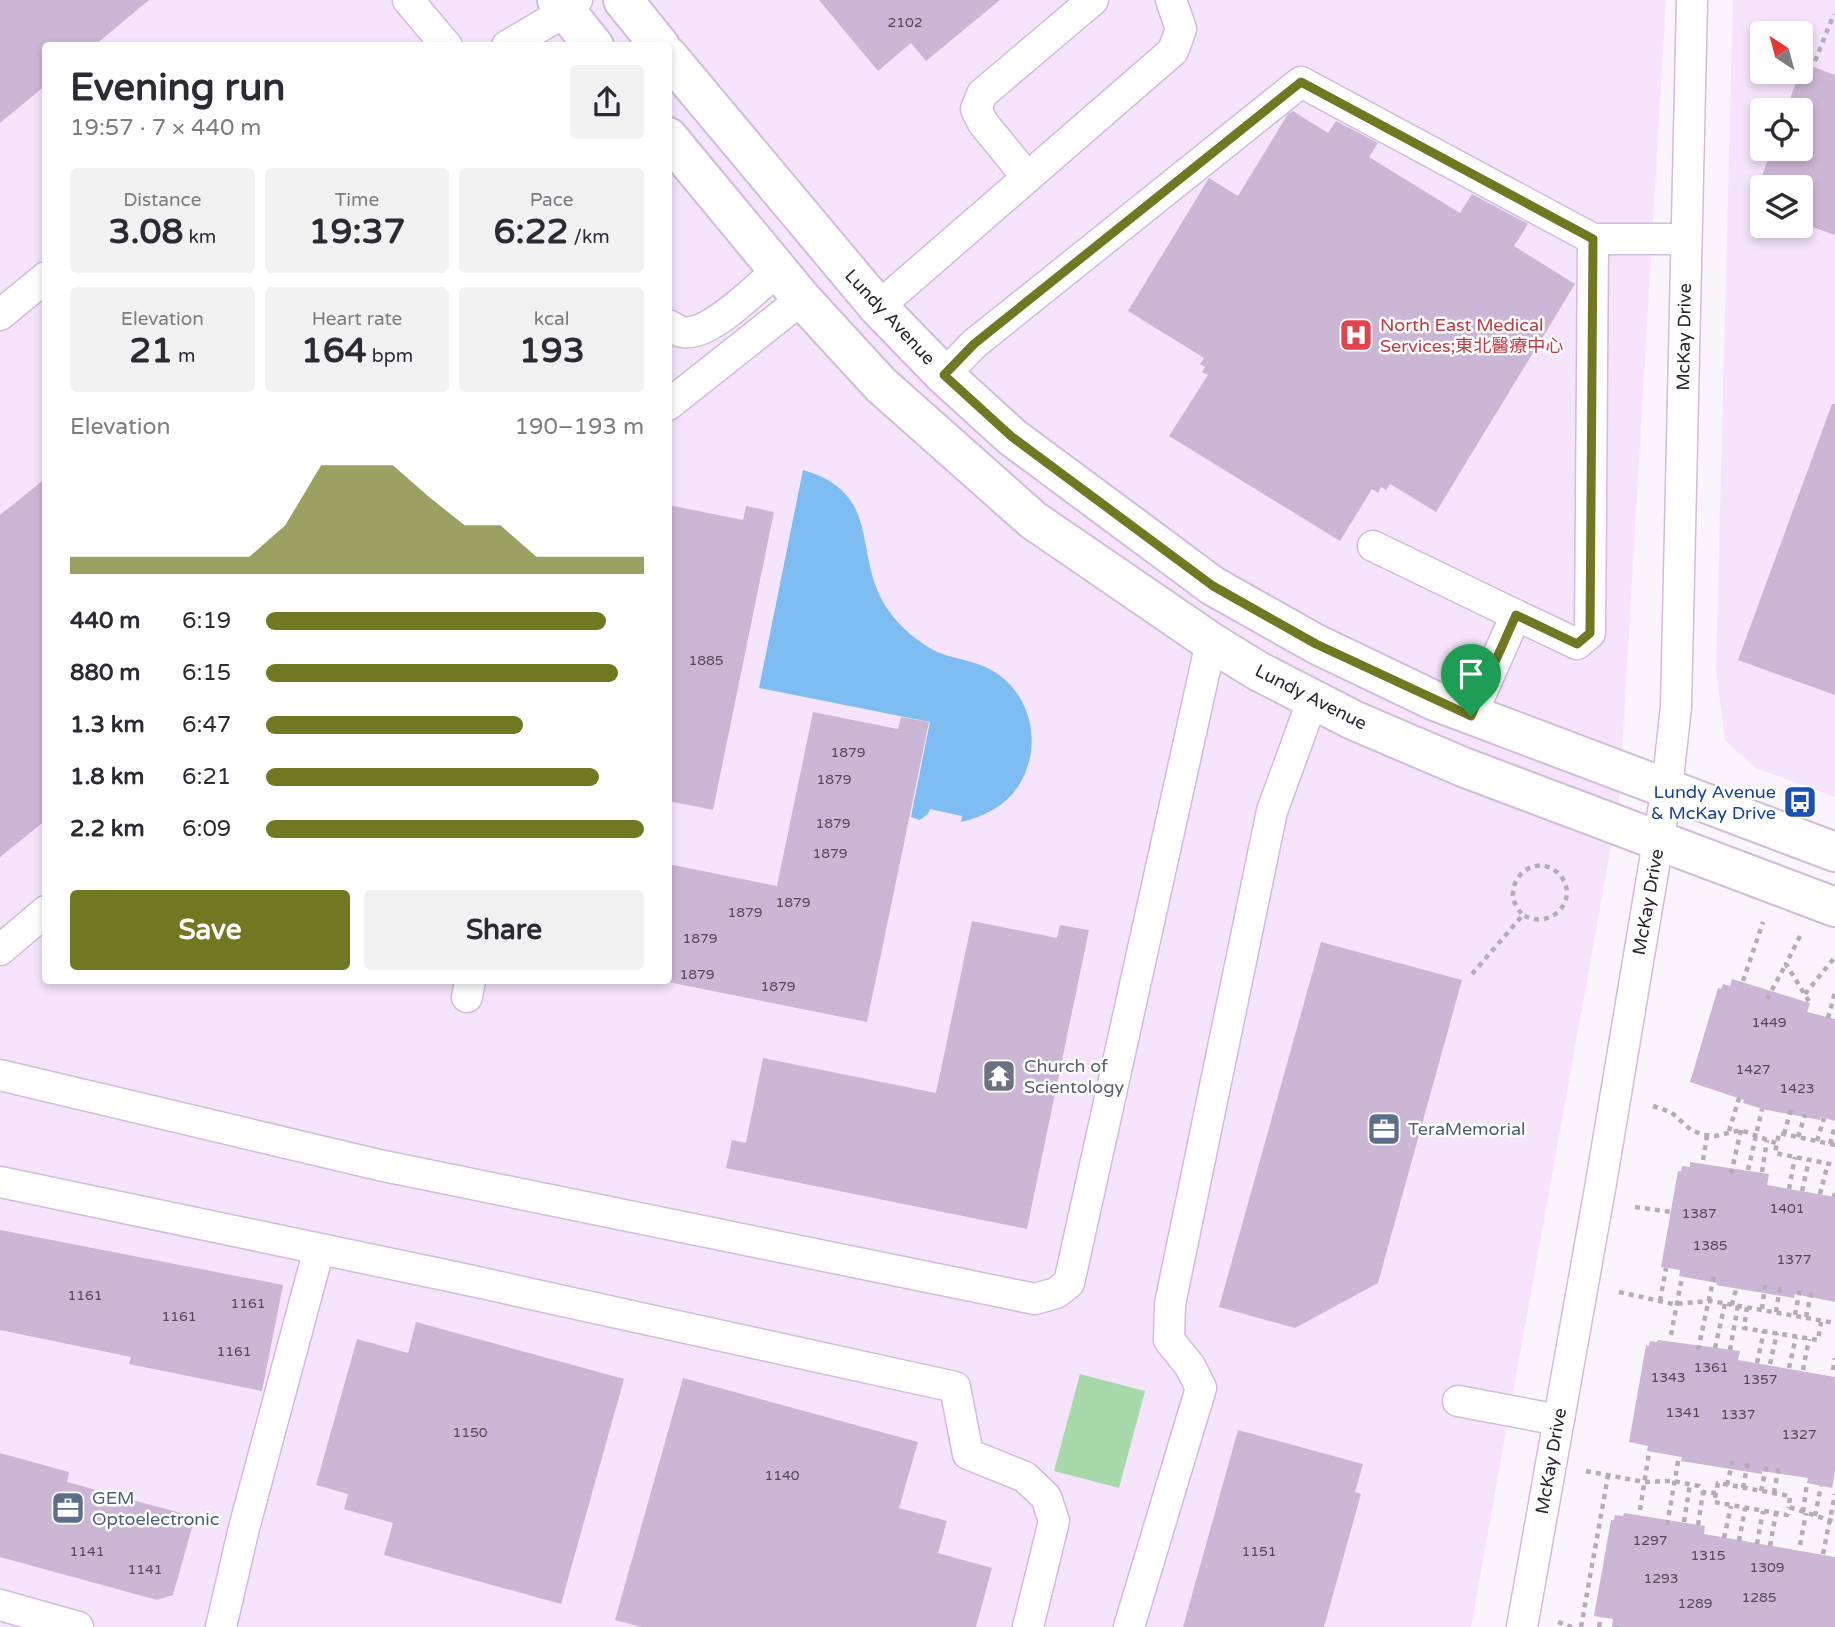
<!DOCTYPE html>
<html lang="en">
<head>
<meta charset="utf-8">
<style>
	body { margin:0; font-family:"Varela Round","Noto Sans SC",sans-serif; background:#f2f2f3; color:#2b2b33; height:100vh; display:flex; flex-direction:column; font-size:26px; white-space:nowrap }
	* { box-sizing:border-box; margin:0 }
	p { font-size:23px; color:#7c7c81 }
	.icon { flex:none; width:38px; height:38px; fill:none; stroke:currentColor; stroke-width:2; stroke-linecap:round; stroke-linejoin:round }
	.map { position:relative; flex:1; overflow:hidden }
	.drawer { position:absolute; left:42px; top:42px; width:630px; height:942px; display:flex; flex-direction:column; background:#fff; border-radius:7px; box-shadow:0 4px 10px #0003 }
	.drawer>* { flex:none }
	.needle { width:46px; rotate:324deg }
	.fabs { position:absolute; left:1750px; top:21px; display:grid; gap:14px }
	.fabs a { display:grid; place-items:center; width:63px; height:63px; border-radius:7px; background:#fff; box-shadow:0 4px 10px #0003; font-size:35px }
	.pin { position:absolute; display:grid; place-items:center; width:60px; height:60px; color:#fff; margin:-72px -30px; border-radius:50% 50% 50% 0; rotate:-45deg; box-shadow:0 0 7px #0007 }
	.pin .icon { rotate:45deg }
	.round { display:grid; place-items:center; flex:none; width:74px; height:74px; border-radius:7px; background:#f2f2f3 }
	.summary { display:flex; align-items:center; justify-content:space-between; height:119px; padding:0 28px }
	h1 { font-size:38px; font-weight:700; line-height:52px }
	.figures { display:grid; grid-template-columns:repeat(3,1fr); gap:10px; height:119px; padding:7px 28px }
	.figures div { display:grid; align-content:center; border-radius:7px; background:#f2f2f3; text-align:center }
	.figures b { font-size:35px; font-weight:700 }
	.figures small { font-size:19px; font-weight:400 }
	.figures p { font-size:19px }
	.chart { height:196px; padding:14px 28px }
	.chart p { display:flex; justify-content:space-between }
	.chart svg { width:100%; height:126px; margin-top:7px; fill:#717822; opacity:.7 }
	.cta { display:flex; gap:14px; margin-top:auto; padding:14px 28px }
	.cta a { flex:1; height:80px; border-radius:7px; background:#717822; color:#fff; font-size:28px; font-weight:700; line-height:80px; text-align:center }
	.cta a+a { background:#f2f2f3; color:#2b2b33 }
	ul { padding:0 28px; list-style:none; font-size:23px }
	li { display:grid; grid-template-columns:112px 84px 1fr; align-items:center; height:52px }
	li i { height:18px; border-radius:9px; background:#717822 }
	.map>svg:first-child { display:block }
</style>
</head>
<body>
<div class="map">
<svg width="1835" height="1627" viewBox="0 0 1835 1627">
	<rect width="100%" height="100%" fill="#faf5fc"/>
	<g fill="#f5e4fb" fill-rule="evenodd">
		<path d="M0,0H1666L1619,802L1471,1627H0ZM46,46H668V980H46Z"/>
		<path d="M1733,0H1835V797L1755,768L1725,740L1716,670ZM1762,33H1801V72H1762ZM1762,110H1801V149H1762ZM1762,187H1801V226H1762Z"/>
	</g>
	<path fill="#a8d9ab" d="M1080,1374L1145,1391L1119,1488L1054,1471Z"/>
	<path fill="#7ebdf2" d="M803,470C886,494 850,557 889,611C900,627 919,643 937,652C952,658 969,660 983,666C1023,682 1041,729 1027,768C1017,799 991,815 961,822L962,816L930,809L928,814L920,820L911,817L930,722L759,688Z"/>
	<g fill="#ccb6d5">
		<path d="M0,0H149L94,46H46V85L0,123Z"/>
		<path d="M819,0H1000L926,61L911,43L878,71Z"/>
		<path d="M1803,63L1835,75V235L1801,223V187H1762V209L1751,205L1772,149H1801V110H1786Z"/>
		<path d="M1293,111L1328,133L1336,121L1378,143L1369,157L1460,213L1472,194L1528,224L1514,246L1575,284L1436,512L1390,484L1386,490L1381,487L1378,493L1372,489L1340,541L1169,436L1208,375L1202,372L1205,367L1200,364L1204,358L1128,311L1209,178L1238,196L1288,114Z"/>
		<path d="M1832,404H1835V695L1738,660Z"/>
		<path d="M46,478V820L0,857V515Z"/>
		<path d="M668,505L743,520L746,506L774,512L713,810L668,801Z"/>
		<path d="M813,712L898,729L901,717L929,722L867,1022L668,982V864L777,886Z"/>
		<path d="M972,921L1057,938L1060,925L1089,930L1027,1229L726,1168L732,1140L746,1143L763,1058L936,1093Z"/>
		<path d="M1321,942L1462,980L1378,1283L1295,1328L1219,1307Z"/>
		<path d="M1732,979L1810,1003L1807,1012L1835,1019V1121L1821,1117L1820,1120L1762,1109L1743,1103L1744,1100L1690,1082L1718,988L1721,989L1723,984L1730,986Z"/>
		<path d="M1690,1162L1769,1174L1767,1185L1835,1197V1302L1795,1294L1794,1298L1716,1285L1717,1283L1679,1276L1680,1270L1661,1267L1678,1171H1681L1682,1166L1690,1167Z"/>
		<path d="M0,1230L283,1285L262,1391L129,1364L131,1357L0,1330Z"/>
		<path d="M416,1322L624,1379L561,1604L384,1555L393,1523L344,1509L348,1494L316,1485L357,1339L408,1353Z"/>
		<path d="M1658,1340L1740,1351L1738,1360L1835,1377V1471L1832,1488L1807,1483L1808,1478L1762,1471V1474L1681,1461L1682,1457L1647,1451L1648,1446L1629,1442L1646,1345L1649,1346L1650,1341L1657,1342Z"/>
		<path d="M683,1378L918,1442L899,1508L947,1521L938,1553L992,1568L976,1627H641L615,1620Z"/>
		<path d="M1238,1430L1363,1464L1355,1492L1361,1494L1324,1627H1183Z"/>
		<path d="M0,1453L69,1472L67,1482L195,1517L173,1595L157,1600L0,1557Z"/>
		<path d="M1624,1513L1705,1526L1704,1534L1835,1557V1627H1612L1613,1619L1594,1616L1611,1520H1614L1615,1515L1623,1516Z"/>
	</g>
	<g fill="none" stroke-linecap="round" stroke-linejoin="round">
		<defs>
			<g id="minor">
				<path d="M408,0L447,46"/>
				<path d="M507,46L566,11L577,0"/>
				<path d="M1027,177L983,123L976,109L982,94L1093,0"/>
				<path d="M878,307L1173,51L1181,29L1171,0"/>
				<path d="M0,315L46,277"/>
				<path d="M668,325C673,327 678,332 683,332C710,337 758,286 779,269"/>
				<path d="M944,375L974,344L1301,82L1593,239"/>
				<path d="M668,405L802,299"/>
				<path d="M1373,546L1516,615"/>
				<path d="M1471,716L1516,615L1577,644L1590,633L1593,239H1686"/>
				<path d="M0,950L46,911"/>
				<path d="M467,997L470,980"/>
				<path d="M0,1075L379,1165L1035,1299L1056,1293L1069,1283L1211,642"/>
				<path d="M0,1182L459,1278L955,1387L968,1454L1025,1477L1046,1497L1054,1521L1028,1627"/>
				<path d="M1458,1401L1559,1420"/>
				<path d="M0,1605L78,1627"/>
				<path d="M221,1627L244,1528L319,1249"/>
				<path d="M1129,1627L1201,1388L1190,1366L1169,1340L1170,1304L1272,811L1313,699"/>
				<path d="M1522,1627L1601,1183L1667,788L1676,707L1692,0"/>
			</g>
			<g id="major">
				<path d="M557,0L594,46"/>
				<path d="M623,0L660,46"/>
				<path d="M668,56L878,307L944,375L1012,437L1213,586L1316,644L1435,701L1835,852"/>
				<path d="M668,137L802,299L881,385L1033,520L1211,642L1258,671L1353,720L1463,767L1835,907"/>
			</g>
		</defs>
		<use href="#minor" stroke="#d2bcdb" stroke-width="33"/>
		<use href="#major" stroke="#d2bcdb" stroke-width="42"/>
		<g stroke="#b3adb6" stroke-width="4.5" stroke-dasharray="5 5" stroke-linecap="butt">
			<path d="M1815,61L1834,14"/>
			<path d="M1800,936L1786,964L1810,1003"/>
			<path d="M1472,974L1523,915C1495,888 1532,849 1558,873C1582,896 1553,932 1523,915"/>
			<path d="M1743,981L1763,922"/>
			<path d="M1805,994L1835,957"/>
			<path d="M1767,999L1786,964"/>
			<path d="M1828,1018L1835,992"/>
			<path d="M1653,1106L1671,1112L1691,1130L1704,1135L1715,1136L1741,1130L1776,1143"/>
			<path d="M1729,1131L1740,1095"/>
			<path d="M1784,1134L1791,1110"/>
			<path d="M1798,1137L1805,1115"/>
			<path d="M1817,1141L1824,1118"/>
			<path d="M1830,1144L1835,1126"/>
			<path d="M1835,1145L1779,1133L1775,1153L1835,1165"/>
			<path d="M1703,1160L1707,1136"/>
			<path d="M1748,1170L1762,1109"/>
			<path d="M1762,1172L1767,1140"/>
			<path d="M1731,1174L1741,1130"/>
			<path d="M1789,1189L1795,1157"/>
			<path d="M1802,1191L1809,1160"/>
			<path d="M1820,1194L1828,1163"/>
			<path d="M1834,1197L1835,1193"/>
			<path d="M1635,1207L1671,1212"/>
			<path d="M1619,1292L1673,1304L1711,1301L1835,1323"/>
			<path d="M1660,1301L1666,1268"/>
			<path d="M1732,1305L1736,1289"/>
			<path d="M1747,1307L1744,1328L1818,1340L1821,1322"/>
			<path d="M1762,1309L1765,1285"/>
			<path d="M1776,1312L1780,1287"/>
			<path d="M1795,1315L1800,1289"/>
			<path d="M1806,1317L1812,1290"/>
			<path d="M1671,1335L1682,1277"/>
			<path d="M1715,1348L1725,1304"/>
			<path d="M1698,1350L1714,1276"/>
			<path d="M1730,1350L1738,1305"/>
			<path d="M1757,1363L1764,1331"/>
			<path d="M1770,1364L1777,1333"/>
			<path d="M1789,1368L1796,1337"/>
			<path d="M1803,1370L1809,1339"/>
			<path d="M1833,1370L1835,1358"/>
			<path d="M1586,1471L1644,1482L1673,1481L1699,1486L1703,1492L1716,1493L1718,1483L1790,1496L1789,1507L1835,1522"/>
			<path d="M1727,1485L1733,1459"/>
			<path d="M1743,1488L1748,1462"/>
			<path d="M1761,1491L1767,1463"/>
			<path d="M1716,1493L1714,1502L1787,1515L1789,1507"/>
			<path d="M1774,1493L1779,1465"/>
			<path d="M1640,1510L1649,1452"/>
			<path d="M1803,1512L1807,1483"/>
			<path d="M1815,1516L1821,1486"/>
			<path d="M1684,1522L1690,1484"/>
			<path d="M1667,1525L1679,1456"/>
			<path d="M1698,1525L1703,1492"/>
			<path d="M1724,1538L1731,1506"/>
			<path d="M1739,1541L1745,1508"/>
			<path d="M1757,1544L1763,1511"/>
			<path d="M1800,1545L1806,1513"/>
			<path d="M1770,1546L1776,1513"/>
			<path d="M1823,1554L1835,1494"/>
			<path d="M1558,1622L1572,1627"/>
			<path d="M1581,1627L1608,1476"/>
			<path d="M1599,1627L1601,1617"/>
			<path d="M1617,1627V1626"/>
		</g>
		<use href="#minor" stroke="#fff" stroke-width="30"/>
		<use href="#major" stroke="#fff" stroke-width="38"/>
	</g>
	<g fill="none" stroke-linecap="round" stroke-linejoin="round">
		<defs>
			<path id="route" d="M1301,82L1593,239L1590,633L1577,644L1516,615L1471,716L1316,644L1213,586L1012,437L944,375L974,344Z"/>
		</defs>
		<use href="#route" stroke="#fff" stroke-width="14"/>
		<use href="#route" stroke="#717822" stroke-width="9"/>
	</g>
	<defs>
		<symbol id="hospital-square" viewBox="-11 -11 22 22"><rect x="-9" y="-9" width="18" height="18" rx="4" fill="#e0444e" stroke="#fff"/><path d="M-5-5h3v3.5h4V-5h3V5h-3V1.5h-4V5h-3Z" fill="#fff"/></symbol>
		<symbol id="bus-square" viewBox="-11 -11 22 22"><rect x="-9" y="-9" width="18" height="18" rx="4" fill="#1a4fb4" stroke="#fff"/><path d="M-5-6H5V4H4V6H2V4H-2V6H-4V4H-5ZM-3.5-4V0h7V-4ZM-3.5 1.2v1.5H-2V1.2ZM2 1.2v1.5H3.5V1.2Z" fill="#fff"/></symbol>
		<symbol id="temple-square" viewBox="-11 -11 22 22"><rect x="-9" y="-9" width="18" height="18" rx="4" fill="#6b7280" stroke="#fff"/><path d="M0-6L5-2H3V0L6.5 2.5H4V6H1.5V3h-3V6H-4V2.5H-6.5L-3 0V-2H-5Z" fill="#fff"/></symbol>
		<symbol id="office-square" viewBox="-11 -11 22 22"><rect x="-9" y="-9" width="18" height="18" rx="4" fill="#5c6f8a" stroke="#fff"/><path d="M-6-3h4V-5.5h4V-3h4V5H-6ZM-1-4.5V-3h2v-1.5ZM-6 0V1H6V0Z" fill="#fff"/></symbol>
	</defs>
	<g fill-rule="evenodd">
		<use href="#hospital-square" x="1337" y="316" width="38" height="38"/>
		<use href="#bus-square" x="1781" y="783" width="38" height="38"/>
		<use href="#temple-square" x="980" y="1057" width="38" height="38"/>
		<use href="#office-square" x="1365" y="1110" width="38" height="38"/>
		<use href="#office-square" x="49" y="1489" width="38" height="38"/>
	</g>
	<g text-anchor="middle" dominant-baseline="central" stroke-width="5" stroke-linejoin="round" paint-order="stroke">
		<g font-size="14" fill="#534858">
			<text x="905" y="22">2102</text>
			<text x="706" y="660">1885</text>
			<text x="848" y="752">1879</text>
			<text x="834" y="779">1879</text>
			<text x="833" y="823">1879</text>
			<text x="830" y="853">1879</text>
			<text x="793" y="902">1879</text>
			<text x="745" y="912">1879</text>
			<text x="700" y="938">1879</text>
			<text x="697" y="974">1879</text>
			<text x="778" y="986">1879</text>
			<text x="1769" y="1022">1449</text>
			<text x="1753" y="1069">1427</text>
			<text x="1797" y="1088">1423</text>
			<text x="1787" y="1208">1401</text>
			<text x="1699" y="1213">1387</text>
			<text x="1710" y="1245">1385</text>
			<text x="1794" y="1259">1377</text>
			<text x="85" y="1295">1161</text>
			<text x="248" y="1303">1161</text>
			<text x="179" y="1316">1161</text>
			<text x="234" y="1351">1161</text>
			<text x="1711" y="1367">1361</text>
			<text x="1668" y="1377">1343</text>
			<text x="1760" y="1379">1357</text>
			<text x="1683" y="1412">1341</text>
			<text x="1738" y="1414">1337</text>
			<text x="470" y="1432">1150</text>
			<text x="1799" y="1434">1327</text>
			<text x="782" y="1475">1140</text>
			<text x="1650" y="1540">1297</text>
			<text x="87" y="1551">1141</text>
			<text x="1259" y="1551">1151</text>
			<text x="1708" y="1555">1315</text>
			<text x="1767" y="1567">1309</text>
			<text x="145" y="1569">1141</text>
			<text x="1661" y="1578">1293</text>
			<text x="1759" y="1597">1285</text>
			<text x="1695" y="1603">1289</text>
		</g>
		<g font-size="18" fill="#2b232e" stroke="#fff">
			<text transform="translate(890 317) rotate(47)">Lundy Avenue</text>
			<text transform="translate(1684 337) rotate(-89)">McKay Drive</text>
			<text transform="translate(1311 697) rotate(27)">Lundy Avenue</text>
			<text transform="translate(1648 902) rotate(-80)">McKay Drive</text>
			<text transform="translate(1551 1461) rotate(-80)">McKay Drive</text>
		</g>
		<g font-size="18" fill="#be3a42" stroke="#fff" text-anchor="start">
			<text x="1380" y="325">North East Medical<tspan x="1380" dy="21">Services;東北醫療中心</tspan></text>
		</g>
		<g font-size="18" fill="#164399" stroke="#fff" text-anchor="end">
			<text x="1776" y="792">Lundy Avenue<tspan x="1776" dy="21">&amp; McKay Drive</tspan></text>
		</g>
		<g font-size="18" fill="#5b616d" stroke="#fff" text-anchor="start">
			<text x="1024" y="1066">Church of<tspan x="1024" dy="21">Scientology</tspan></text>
		</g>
		<g font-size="18" fill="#4e5e75" stroke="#fff" text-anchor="start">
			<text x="1408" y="1129">TeraMemorial</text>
			<text x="92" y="1498">GEM<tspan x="92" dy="21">Optoelectronic</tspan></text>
		</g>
	</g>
</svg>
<div class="fabs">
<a><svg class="needle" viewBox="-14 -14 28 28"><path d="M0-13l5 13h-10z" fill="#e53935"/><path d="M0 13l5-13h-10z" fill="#7c7c81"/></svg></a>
<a><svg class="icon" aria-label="locate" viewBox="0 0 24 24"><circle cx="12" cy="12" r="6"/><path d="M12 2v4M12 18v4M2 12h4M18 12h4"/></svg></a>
<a><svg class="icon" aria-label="layers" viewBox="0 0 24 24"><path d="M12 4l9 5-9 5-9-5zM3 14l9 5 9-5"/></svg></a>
</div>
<div class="pin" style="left:1471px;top:716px;background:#1e9e55"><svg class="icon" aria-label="arrive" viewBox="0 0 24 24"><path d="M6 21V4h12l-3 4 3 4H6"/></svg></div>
<section class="drawer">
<div class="summary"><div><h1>Evening run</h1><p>19:57 · 7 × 440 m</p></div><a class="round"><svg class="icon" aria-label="share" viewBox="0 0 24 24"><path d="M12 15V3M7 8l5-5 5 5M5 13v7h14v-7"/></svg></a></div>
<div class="figures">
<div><p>Distance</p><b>3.08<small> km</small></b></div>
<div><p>Time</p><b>19:37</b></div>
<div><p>Pace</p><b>6:22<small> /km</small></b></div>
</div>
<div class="figures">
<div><p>Elevation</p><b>21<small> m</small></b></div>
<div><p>Heart rate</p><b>164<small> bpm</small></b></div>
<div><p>kcal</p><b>193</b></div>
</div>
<div class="chart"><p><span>Elevation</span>190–193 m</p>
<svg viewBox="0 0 160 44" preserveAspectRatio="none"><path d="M0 44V38L10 38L20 38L30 38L40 38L50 38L60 27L70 6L80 6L90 6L100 17L110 27L120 27L130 38L140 38L150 38L160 38V44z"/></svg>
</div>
<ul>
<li><b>440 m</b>6:19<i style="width:90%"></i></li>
<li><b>880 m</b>6:15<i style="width:93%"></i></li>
<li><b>1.3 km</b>6:47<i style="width:68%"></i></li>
<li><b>1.8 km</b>6:21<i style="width:88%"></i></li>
<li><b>2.2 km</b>6:09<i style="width:100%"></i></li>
</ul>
<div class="cta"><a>Save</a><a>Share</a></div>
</section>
</div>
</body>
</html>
